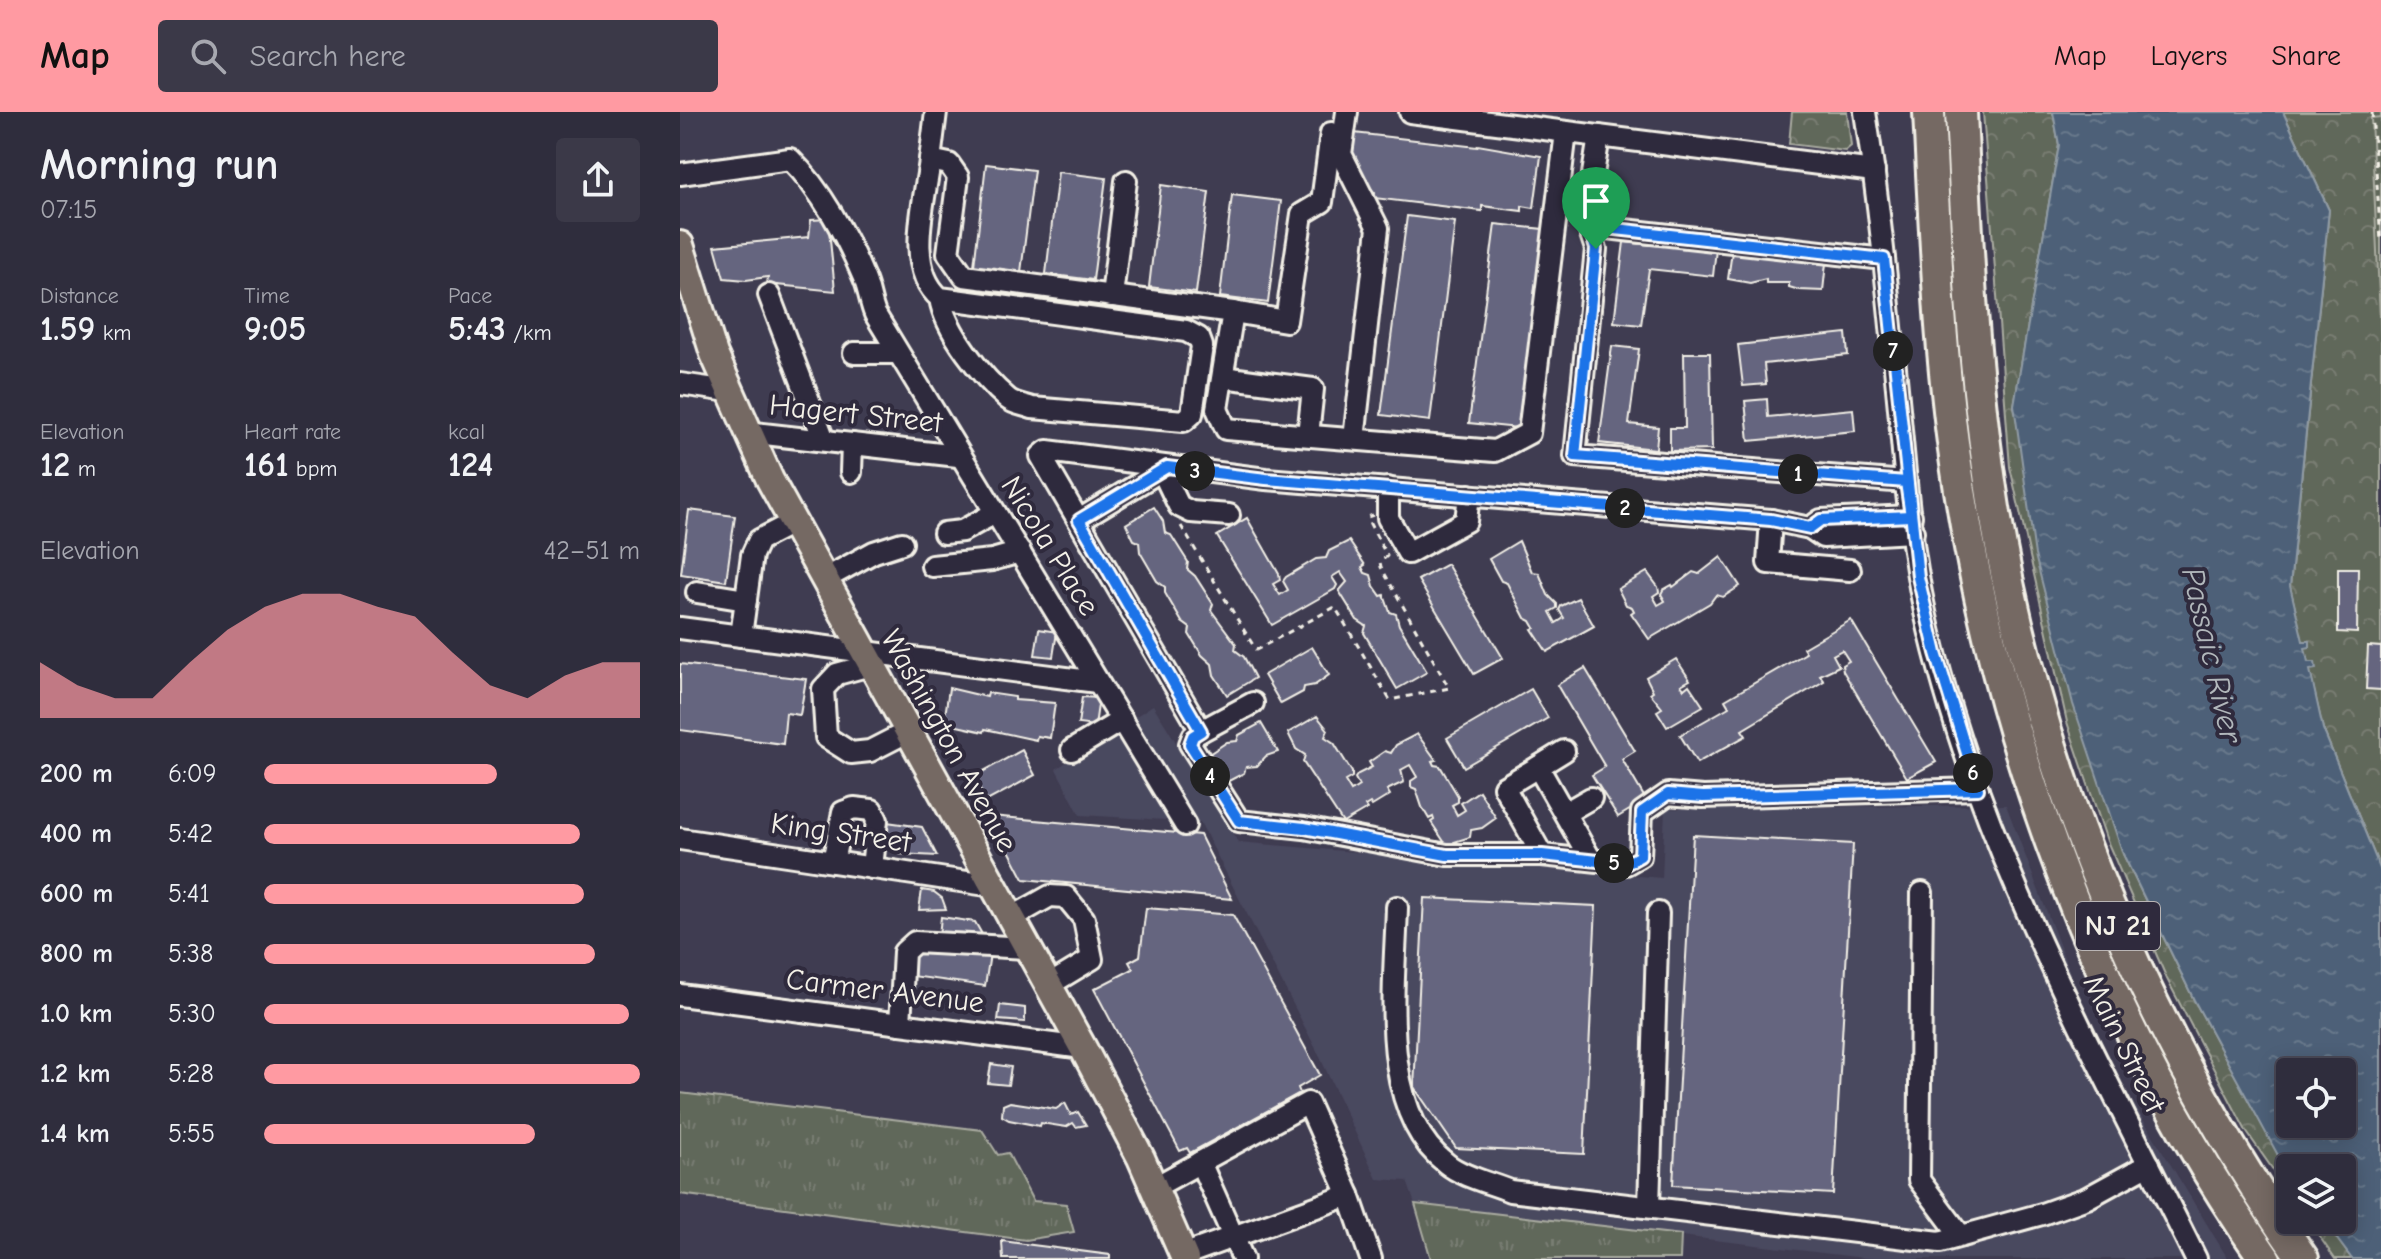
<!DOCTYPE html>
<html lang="en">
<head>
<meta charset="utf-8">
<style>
	body { margin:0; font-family:"Comic Neue",sans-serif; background:#3b3948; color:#f1f3f6; height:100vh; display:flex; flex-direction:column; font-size:30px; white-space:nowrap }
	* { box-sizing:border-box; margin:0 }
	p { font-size:26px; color:#a7a8b0 }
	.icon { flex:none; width:44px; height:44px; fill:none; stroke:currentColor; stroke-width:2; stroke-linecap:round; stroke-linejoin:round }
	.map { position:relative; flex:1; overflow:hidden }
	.drawer { display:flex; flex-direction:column; background:#2f2d3d; width:680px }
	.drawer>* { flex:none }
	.tools { position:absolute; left:1596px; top:946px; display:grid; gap:16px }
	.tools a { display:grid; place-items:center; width:80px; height:80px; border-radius:8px; background:#2f2d3d; box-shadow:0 4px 20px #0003,0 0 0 2px #4a4957; font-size:40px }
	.pin { position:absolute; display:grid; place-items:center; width:68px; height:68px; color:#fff; margin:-82px -34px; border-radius:50% 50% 50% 0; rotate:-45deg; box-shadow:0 0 8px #0007 }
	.pin .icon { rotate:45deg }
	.km { position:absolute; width:40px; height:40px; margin:-20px; border-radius:50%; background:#222; color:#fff; font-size:22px; line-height:40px; text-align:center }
	.round { display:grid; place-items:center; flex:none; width:84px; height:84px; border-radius:8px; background:#3b3948 }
	.headline { display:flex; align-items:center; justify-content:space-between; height:136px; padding:0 40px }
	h1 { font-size:44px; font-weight:700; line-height:60px }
	.figures { display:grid; grid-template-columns:repeat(3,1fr); gap:12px; height:136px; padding:8px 40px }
	.figures div { display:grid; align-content:center }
	.figures b { font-size:34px; font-weight:700 }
	.figures small { font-size:22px; font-weight:400 }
	.figures p { font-size:22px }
	.chart { height:224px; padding:16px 40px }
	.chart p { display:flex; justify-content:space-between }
	.chart svg { width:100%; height:144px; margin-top:8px; fill:#ff9aa2; opacity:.7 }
	ul { padding:0 40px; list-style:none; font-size:26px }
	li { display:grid; grid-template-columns:128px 96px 1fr; align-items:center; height:60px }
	li i { height:20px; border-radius:10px; background:#ff9aa2 }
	header { display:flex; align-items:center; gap:48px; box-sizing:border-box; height:112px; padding:0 40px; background:#ff9aa2; color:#111 }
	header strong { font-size:38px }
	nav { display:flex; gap:44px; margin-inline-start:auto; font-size:28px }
	.search { width:560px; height:72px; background:#3b3948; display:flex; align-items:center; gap:20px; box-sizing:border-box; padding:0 28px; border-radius:8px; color:#a7a8b0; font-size:30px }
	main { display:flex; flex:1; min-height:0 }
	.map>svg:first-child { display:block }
</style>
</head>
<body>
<header>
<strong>Map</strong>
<div class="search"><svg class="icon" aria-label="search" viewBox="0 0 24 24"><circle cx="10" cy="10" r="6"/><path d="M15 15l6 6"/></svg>Search here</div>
<nav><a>Map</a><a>Layers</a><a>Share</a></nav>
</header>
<main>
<section class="drawer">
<div class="headline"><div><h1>Morning run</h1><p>07:15</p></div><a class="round"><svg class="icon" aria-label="share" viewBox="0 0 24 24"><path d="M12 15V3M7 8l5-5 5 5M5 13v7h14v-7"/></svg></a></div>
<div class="figures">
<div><p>Distance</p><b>1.59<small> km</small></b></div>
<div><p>Time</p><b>9:05</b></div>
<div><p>Pace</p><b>5:43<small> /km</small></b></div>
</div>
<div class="figures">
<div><p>Elevation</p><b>12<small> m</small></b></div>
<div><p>Heart rate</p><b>161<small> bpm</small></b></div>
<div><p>kcal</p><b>124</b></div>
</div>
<div class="chart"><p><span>Elevation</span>42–51 m</p>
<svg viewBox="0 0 160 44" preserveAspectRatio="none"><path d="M0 44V27L10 34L20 38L30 38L40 27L50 17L60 10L70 6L80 6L90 10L100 13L110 24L120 34L130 38L140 31L150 27L160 27V44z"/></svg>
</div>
<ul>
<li><b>200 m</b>6:09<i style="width:62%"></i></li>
<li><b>400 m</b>5:42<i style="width:84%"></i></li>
<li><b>600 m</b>5:41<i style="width:85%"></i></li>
<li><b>800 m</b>5:38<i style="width:88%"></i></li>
<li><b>1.0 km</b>5:30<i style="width:97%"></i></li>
<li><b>1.2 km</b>5:28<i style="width:100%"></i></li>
<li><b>1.4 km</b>5:55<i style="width:72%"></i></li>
</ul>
</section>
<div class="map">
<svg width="1701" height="1147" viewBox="0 0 1701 1147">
	<defs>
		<pattern id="grass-tufts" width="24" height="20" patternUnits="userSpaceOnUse" patternTransform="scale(2)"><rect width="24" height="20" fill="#61675a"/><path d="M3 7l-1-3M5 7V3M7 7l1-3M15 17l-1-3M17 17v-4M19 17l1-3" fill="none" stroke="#787d72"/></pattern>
		<pattern id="forest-crowns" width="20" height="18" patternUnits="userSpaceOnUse" patternTransform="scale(2)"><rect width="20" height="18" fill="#61675a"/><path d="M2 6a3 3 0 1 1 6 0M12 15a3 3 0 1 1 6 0" fill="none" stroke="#787d72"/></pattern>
		<pattern id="water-ripples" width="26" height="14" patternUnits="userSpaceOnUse" patternTransform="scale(2)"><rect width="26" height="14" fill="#4d6178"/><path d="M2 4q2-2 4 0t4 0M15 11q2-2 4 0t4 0" fill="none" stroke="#67788b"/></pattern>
	</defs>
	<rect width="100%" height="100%" fill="#3f3c51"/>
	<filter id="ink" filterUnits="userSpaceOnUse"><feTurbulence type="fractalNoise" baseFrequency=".0125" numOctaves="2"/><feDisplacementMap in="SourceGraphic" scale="16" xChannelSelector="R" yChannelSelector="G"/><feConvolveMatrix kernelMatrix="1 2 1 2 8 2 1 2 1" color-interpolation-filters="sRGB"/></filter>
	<g filter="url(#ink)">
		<path fill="#4a485f" d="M473,593L558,730L982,766L985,697L1326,693L1395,874L1446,979L1548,1147H1192L735,1092L727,1069L697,1067L638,941L520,710L400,703L376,657Z"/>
		<g fill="url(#grass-tufts)" stroke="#aaaca1" stroke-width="2">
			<path d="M0,981L302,1018L318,1043L328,1041L353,1089L386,1092L394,1120L346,1128L0,1082Z"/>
			<path d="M735,1092L1001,1123L1000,1147H751Z"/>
		</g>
		<g fill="url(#forest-crowns)" stroke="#aaaca1" stroke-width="2">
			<path d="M1112,0H1167L1171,34L1165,39L1109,32Z"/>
			<path d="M1303,0H1373L1379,33L1334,294L1443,742L1514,888L1610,1064V1082L1566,1019L1487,867L1427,729L1387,610L1330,355Z"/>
			<path d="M1603,0H1701V759L1643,617L1610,475L1649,98Z"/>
			<path d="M1628,1108H1643L1672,1147H1655Z"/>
		</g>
		<path fill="#61675a" stroke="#aaaca1" stroke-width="2" d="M1701,5V228L1691,6Z"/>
		<path fill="url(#water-ripples)" stroke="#909ba5" stroke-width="2" fill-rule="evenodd" d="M1373,0H1603L1649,98L1610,474L1623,529H1630V535L1625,536L1628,550H1635L1636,557L1630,558L1643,617L1701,759V1147H1672L1643,1108H1662V1056H1610V1064L1607,1060L1514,888L1443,742L1393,592L1355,443L1334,293L1379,33ZM1610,960H1662V1012H1610Z"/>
		<g fill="#65657f" stroke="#f4f1e8" stroke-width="2">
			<path d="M674,21L797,35L798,33L861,44L854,96L842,94V99L802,94V99L694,86L695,81L680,63L681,58L671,51Z"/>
			<path d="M306,52L354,58L341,160L294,154Z"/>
			<path d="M378,60L426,66L413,168L366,162Z"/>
			<path d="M481,73L529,80L516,181L469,175Z"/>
			<path d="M552,83L601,89L588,191L540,185Z"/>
			<path d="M727,104L775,110L750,309L701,303Z"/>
			<path d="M148,107L155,179L87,172L88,165L66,168L44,166L35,134L129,125L131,108Z"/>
			<path d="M815,112L863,117L838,316L789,311Z"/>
			<path d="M971,129L1036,137L1033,164L969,157L961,213L934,210L944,130L970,133Z"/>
			<path d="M1052,139L1146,151L1143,179L1119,178L1109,175V171H1086V167L1070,171L1048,167Z"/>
			<path d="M1166,221L1168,243L1084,252L1086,272L1063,274L1058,233Z"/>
			<path d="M932,234L959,237L949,312L978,315L976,337L919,331Z"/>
			<path d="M1004,241H1030L1032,338L990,339V316H1005Z"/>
			<path d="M1087,287L1088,305L1173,297L1175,319L1069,329L1065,289Z"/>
			<path d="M474,395L483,409L485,421L491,423L508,450L507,457L515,464L533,492L531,498L556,532L555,538L564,545L575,566L547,583L534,563L532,552L522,543L509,522L510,516L502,510L485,481V475L477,469L460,440L459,430L454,428L446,412Z"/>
			<path d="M9,398L55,404L46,469L1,462Z"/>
			<path d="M567,406L599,462L600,468L593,472L600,483L608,478L603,469L606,465L636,447L646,446L649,439L669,429L685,453L682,455L685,461L691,463L694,474L701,484L704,483L710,500L716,502L719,513L747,560L717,577L684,521L686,514L677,508L659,479L667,470L660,460L652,465L657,473L655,477L592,513L537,424Z"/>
			<path d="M839,429L852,460L859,461L868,483L877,492V496L870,500L876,511L884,506L879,498L881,494L898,486L914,514L867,540L852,517L855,516L851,509L845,506L827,471L821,469L809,447Z"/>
			<path d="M1041,445L1060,474L1043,485L1036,483L1030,491L969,527L951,501L954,499L952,495L946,493L938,477L967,460L978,475L979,480L973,484L978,493L985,489L981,482L983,478L992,473L993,475L1013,460L1019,462Z"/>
			<path d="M767,452L823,546L794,562L738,468Z"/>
			<path d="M1658,456H1678L1677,521L1658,520Z"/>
			<path d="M1171,508L1256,650L1227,666L1163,559L1162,553L1169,549L1162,538L1153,543L1159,554L1140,563L1144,569L1062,618L1066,624L1017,651L1000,623L1049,595L1045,588L1126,541L1123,536Z"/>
			<path d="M359,517L377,520L373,545L355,543Z"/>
			<path d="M1688,534L1701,535V578L1686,577Z"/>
			<path d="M632,535L649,563L635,573L624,575L623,580L601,592L584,563Z"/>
			<path d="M996,547L1010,568L1001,573L1004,577L1009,573L1023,594L987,615L977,599L982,596L970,581L973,579L966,565Z"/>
			<path d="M0,552L126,567L120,603L106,601L103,632L0,618Z"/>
			<path d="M905,556L955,639L942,647L966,688L938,705L912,663L925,655L877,573Z"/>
			<path d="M269,576L307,585L308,581L335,585V588L375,591L370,626L357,624L356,628L305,617L304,620L264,611Z"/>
			<path d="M851,577L868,606L784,655L767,626Z"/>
			<path d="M402,585L419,586L415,614L398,612Z"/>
			<path d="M637,604L648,618L645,625L654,631L672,660V665L665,669L671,679L679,674L675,666L678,662L692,655L689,650L705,639L711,641L716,633L737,622L756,648L752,649L754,653L760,654L778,684V690L772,693L777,703L785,698L781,691L799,679L816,706L802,716L791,718L790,725L774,730L769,737L751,710L754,708L753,705L749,707L742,695L736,677L731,675V669L737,665L730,653L721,658L724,670L707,678L710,683L692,694L690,691L685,694L687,697L663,711L623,650L625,643L616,637L608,621Z"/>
			<path d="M581,611L598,640L586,644L577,654L566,655L564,661L543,672L526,644L547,630L557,629L559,623Z"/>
			<path d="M342,638L355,663L307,689L293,665Z"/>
			<path d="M311,704L520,723L552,787L344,767Z"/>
			<path d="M207,710L242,715L257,744L220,742L222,730L205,727Z"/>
			<path d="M1013,723L1173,732L1153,1082L993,1073Z"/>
			<path d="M242,778L254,780L262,786L266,797L239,798Z"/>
			<path d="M744,786L916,794L904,1042L776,1036L734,975Z"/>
			<path d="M466,796L553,803L640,963L618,976L620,981L510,1041L507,1036L500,1039L414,877L453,857L449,850L460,844Z"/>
			<path d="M261,805L295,810L307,831L259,824Z"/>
			<path d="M236,833L310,842L305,874L232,864Z"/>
			<path d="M320,893L345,896V910L318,908Z"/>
			<path d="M311,952L331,955L328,973L308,971Z"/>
			<path d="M330,990L376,997L385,991L391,1003L398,1000L406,1013L396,1015L393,1011L386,1015L361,1011L360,1014L329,1008L322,1004L323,993Z"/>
			<path d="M322,1129L430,1143V1147H323Z"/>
		</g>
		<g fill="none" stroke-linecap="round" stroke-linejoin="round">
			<defs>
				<g id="minor">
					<path d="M256,0L250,48L269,52L278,65L268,141L284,164L553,200L537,297L546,317L815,339L849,321L886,20"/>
					<path d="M667,0L661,42L698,116L674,327"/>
					<path d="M730,0L1194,59"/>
					<path d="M1185,0C1201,102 1210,205 1220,307C1226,371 1231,437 1245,500C1296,730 1413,938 1516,1147"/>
					<path d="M919,24L906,107L916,137L895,344L1226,370"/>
					<path d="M250,48C245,89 224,156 260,186L506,219L519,226L522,234L512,302L504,309L352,296C344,293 334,292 328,287C303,266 265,219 260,186"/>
					<path d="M0,62L110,47C141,77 167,125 184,166C189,177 190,190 195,202L505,713"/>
					<path d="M909,114L1204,147"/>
					<path d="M89,183L144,328"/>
					<path d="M432,184L446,69"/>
					<path d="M553,200L606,209L622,102L642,90L651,21"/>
					<path d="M174,241H217"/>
					<path d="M543,265L633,277L628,323"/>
					<path d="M0,272L49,279"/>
					<path d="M66,320L278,344"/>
					<path d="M487,355V369L499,394L511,400L549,403"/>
					<path d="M171,360L172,332"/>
					<path d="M708,376V406L728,441L786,409L789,383"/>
					<path d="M399,408L487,355"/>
					<path d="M1091,408L1088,451L1170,458"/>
					<path d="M1130,416L1141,408L1231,404"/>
					<path d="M1233,420L1143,425L1130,416L1091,408L586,367L367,339L361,344L521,619L513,624L510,632L559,709L624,716L767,743H862L946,752L960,744L962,700L988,682L1023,685L1298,677"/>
					<path d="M264,421L282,419L315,401"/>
					<path d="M252,454L312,448L340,440"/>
					<path d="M143,468L194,440L222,431"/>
					<path d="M17,480L66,488"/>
					<path d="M0,516L417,570"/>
					<path d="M61,524L72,443L79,428L112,411"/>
					<path d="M190,553L157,562L143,577L146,625L171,641L190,639L227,620"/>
					<path d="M521,619L573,591"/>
					<path d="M392,638L442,608"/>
					<path d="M858,655L884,639"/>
					<path d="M885,701L911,686"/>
					<path d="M0,727L313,774"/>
					<path d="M862,743L824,675L858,655L911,748"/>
					<path d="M153,750L163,700L174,696L192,698L197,708L192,756"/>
					<path d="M1242,781L1239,1068L1281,1124"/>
					<path d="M717,795C715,872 697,999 767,1052C783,1065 811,1071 830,1079L1260,1130L1362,1102L1407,1086L1469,1052"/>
					<path d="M331,806L370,784L386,785L404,807L412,847L369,873"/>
					<path d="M0,883L403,936"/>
					<path d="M220,912L224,840L235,830L347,836"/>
					<path d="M520,1050L563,1147"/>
					<path d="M475,1075L628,991L669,1083L691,1147"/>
					<path d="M969,1095L978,801"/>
					<path d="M503,1143L669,1083"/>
				</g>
				<path id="major" d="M0,133L34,242L90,368L403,936L461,1046L505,1147"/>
				<g id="highway">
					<path d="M1249,0C1255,118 1259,236 1276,352C1317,634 1422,913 1585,1147"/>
					<path d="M1281,0C1287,133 1293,264 1314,396C1358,664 1468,924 1623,1147"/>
				</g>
			</defs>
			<use href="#minor" stroke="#f4f1e8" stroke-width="26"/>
			<use href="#major" stroke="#f4f1e8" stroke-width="32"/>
			<use href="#highway" stroke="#f4f1e8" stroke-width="36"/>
			<g stroke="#f4f1e8" stroke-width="3" stroke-dasharray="6 6" stroke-linecap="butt">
				<path d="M1692,0L1701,130"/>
				<path d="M501,414L576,538L655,495L710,588L769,576L701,455L700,450L707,444L689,410L688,405L693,403"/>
			</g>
			<use href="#minor" stroke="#2f2a3d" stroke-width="20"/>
			<use href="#major" stroke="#756964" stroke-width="26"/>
			<use href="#highway" stroke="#756964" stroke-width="30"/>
		</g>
	</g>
	<g fill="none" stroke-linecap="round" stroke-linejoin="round" filter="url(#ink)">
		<defs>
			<path id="route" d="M916,137L895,344L1226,370L1231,404L1141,408L1130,416L1091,408L586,367L487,355L399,408L521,619L513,624L510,632L559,709L624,716L767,743H862L946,752L960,744L962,700L988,682L1023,685L1298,677L1256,541L1238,465L1204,147L909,114L916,137"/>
		</defs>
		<use href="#route" stroke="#fff" stroke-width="16"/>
		<use href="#route" stroke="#1a73e8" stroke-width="10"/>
	</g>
	<g text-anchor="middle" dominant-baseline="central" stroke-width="8" stroke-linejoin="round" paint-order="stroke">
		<rect fill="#2f2a3d" stroke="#b9b5b5" stroke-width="2" x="1396" y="790" width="84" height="48" rx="6"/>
		<g font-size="28" font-weight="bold" fill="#f4f1e8">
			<text x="1438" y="814">NJ 21</text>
		</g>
		<g font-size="30" fill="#f4f1e8" stroke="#2f2a3d">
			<text transform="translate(176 302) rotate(6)">Hagert Street</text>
			<text transform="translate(370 434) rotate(58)">Nicola Place</text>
			<text transform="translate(269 629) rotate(61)">Washington Avenue</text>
			<text transform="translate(161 721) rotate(8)">King Street</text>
			<text transform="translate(205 879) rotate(7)">Carmer Avenue</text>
			<text transform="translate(1444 932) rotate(64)">Main Street</text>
		</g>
		<g font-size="32" font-style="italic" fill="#b1b7bb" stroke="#2f2a3d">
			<text transform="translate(1532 543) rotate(77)">Passaic River</text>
		</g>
	</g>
</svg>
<div class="tools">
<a><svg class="icon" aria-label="locate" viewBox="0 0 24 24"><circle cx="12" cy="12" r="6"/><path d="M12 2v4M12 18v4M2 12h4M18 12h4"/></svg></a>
<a><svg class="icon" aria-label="layers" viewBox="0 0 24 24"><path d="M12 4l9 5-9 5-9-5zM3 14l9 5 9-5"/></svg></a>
</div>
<div class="pin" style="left:916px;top:137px;background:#1e9e55"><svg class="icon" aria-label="arrive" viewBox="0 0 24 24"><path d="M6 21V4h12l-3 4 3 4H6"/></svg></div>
<b class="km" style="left:1118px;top:362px">1</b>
<b class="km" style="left:945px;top:396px">2</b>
<b class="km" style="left:515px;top:359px">3</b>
<b class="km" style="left:530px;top:664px">4</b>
<b class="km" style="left:934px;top:751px">5</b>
<b class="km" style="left:1293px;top:661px">6</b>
<b class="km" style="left:1213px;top:239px">7</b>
</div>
</main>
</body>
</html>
